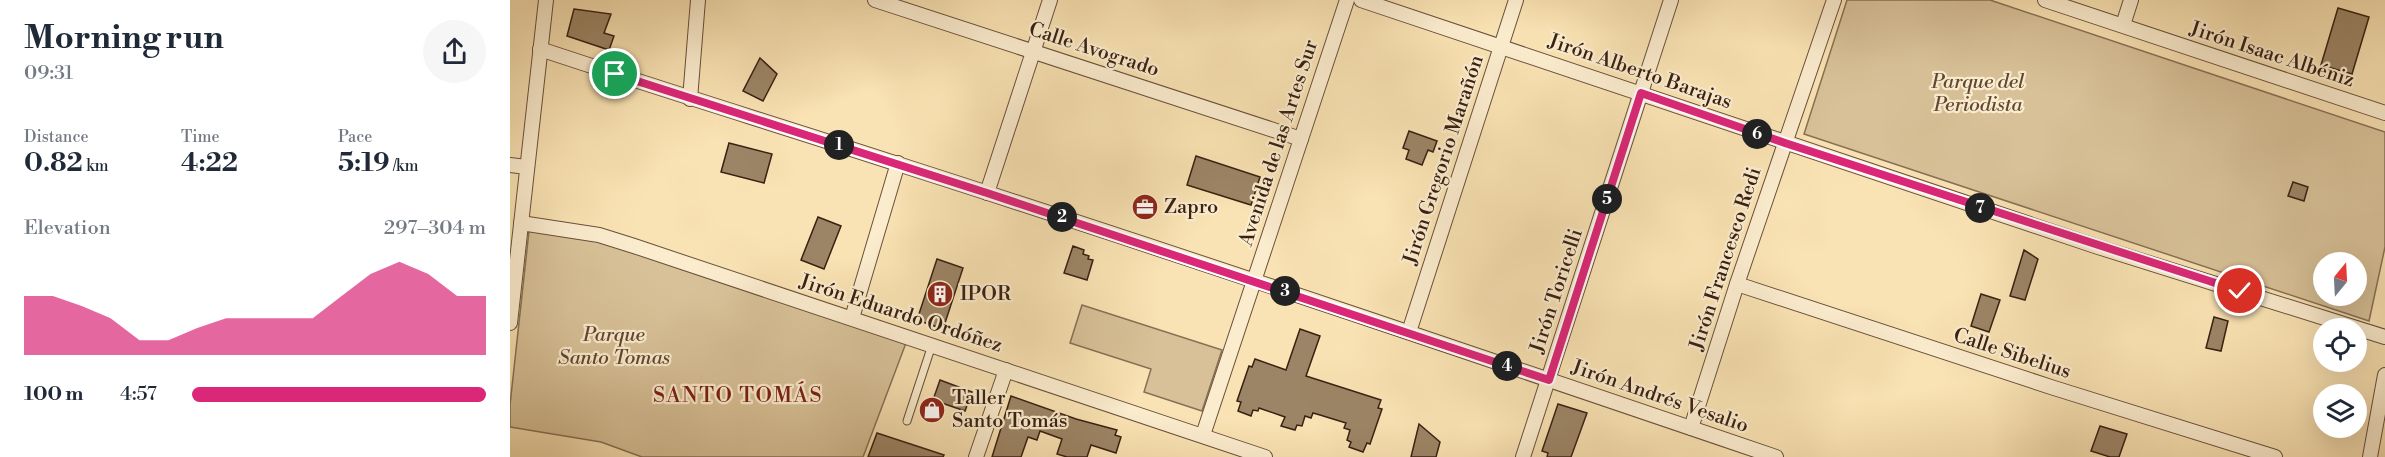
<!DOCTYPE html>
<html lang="en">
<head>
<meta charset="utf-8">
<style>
	body { margin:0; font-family:"Libre Bodoni",serif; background:#f6f6f7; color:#1f2937; height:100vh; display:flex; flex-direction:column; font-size:22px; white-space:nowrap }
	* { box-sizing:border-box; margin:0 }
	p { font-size:20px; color:#747a83 }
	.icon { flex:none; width:33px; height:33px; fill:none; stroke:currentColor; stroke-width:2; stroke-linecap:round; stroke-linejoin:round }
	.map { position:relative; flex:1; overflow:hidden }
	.sheet { display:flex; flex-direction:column; background:#fff; width:510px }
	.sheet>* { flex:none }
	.needle { width:39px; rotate:18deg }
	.fabs { position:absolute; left:1803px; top:252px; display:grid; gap:12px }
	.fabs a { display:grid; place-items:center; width:54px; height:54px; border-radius:50%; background:#fff; box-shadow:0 6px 24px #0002; font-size:30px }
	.pin { position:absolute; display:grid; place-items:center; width:51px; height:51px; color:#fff; margin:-26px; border:3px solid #fff; border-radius:50%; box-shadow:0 2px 6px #0007 }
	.km { position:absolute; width:30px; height:30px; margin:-15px; border-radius:50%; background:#222; color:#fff; font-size:16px; line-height:30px; text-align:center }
	.round { display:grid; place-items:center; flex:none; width:63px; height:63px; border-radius:32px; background:#f6f6f7 }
	.headline { display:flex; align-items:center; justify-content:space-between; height:102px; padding:0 24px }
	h1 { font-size:33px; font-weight:800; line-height:45px }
	.metrics { display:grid; grid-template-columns:repeat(3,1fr); gap:9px; height:102px; padding:6px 24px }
	.metrics div { display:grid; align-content:center }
	.metrics b { font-size:26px; font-weight:800 }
	.metrics small { font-size:16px; font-weight:400 }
	.metrics p { font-size:16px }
	.chart { height:168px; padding:12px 24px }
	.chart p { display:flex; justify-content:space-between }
	.chart svg { width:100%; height:108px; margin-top:6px; fill:#db2777; opacity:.7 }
	ul { padding:0 24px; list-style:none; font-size:20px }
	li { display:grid; grid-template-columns:96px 72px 1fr; align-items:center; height:45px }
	li i { height:15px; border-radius:8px; background:#db2777 }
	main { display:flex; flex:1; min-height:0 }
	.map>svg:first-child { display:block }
</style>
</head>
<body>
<main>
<section class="sheet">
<div class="headline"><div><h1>Morning run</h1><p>09:31</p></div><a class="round"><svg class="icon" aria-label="share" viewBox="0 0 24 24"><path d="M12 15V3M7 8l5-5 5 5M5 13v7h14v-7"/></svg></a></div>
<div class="metrics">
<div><p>Distance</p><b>0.82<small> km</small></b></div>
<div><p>Time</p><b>4:22</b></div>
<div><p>Pace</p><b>5:19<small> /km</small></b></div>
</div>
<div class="chart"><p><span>Elevation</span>297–304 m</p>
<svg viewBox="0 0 160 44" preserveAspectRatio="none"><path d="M0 44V20L10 20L20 24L30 29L40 38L50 38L60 33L70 29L80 29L90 29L100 29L110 20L120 11L130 6L140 11L150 20L160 20V44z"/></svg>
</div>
<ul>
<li><b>100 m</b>4:57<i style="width:100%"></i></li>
</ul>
</section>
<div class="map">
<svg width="1875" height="457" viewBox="0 0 1875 457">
	<rect width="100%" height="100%" fill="#f9e2b3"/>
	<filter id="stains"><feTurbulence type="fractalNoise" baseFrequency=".00333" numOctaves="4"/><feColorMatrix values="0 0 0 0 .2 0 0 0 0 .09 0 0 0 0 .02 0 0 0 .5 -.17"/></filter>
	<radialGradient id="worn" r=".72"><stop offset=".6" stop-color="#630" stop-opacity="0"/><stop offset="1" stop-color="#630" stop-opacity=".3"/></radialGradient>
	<g fill="#d8c198" stroke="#887056" stroke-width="1.5" fill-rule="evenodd">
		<path d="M1337,0H1480L1875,132V247L1859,321L1294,134ZM1814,262H1846V296H1814Z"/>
		<path d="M19,231L93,241L396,343L353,457H132L91,442L0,427V405Z"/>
		<path d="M572,305L712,350L692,411L634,392L641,369L560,343Z"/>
	</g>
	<g fill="#9c8566" stroke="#382013" stroke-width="1.5">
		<path d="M1828,8L1859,17L1842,74L1811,65Z"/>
		<path d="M64,9L101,14L94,33L104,36L99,50L57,36Z"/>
		<path d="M250,58L267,74L253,101L233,91Z"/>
		<path d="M899,131L927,141L923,152L918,150L912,165L896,159L899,150L893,148Z"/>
		<path d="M219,143L262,154L254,183L211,172Z"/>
		<path d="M686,156L750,177L741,205L677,185Z"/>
		<path d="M1783,182L1798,187L1794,201L1778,196Z"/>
		<path d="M308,217L331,226L314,269L291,260Z"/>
		<path d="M563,246L574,250L573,254L579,256L578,259L583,260L577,280L554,273Z"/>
		<path d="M1514,250L1528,259L1515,300L1500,296Z"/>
		<path d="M427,259L453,268L433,329L407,320Z"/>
		<path d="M1471,294L1490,300L1479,332L1461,326Z"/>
		<path d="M1704,317L1718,321L1711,351L1696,348Z"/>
		<path d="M790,329L810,336L796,376L871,400L868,408L872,409L860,444L857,443L853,452L839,447L841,442L837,440L840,430L834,428L836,423L810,415L803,413L801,418L795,416L792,426L787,425L785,430L771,426L775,417L749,408L748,411L743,410L741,416L728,411L731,402L727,401L739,366L742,367L745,359L776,370Z"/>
		<path d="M430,380L462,392L455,411L423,400Z"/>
		<path d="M501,396L566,419L607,430L605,435L611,437L606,453L581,445L577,457H557L547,454L552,439L530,431L527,440L518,437L511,457H482Z"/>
		<path d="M1048,404L1077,413L1061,457H1037L1038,453L1032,451Z"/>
		<path d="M909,424L930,442L926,457H901Z"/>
		<path d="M1590,426L1617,434L1609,457H1600L1581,451Z"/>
		<path d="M367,433L434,455L433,457H358Z"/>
	</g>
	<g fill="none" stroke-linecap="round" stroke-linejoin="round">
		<defs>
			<path id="lane" d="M397,421L422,345"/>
			<g id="street">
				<path d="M365,0L791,139"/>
				<path d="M851,0L1588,247L1875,337"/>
				<path d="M1535,0L1875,113"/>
				<path d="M1613,25L1621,0"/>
				<path d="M30,49C150,89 271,126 391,165C684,259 975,358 1266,457"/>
				<path d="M180,99L188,0"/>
				<path d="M0,165L16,167"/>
				<path d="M477,193L540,0"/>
				<path d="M11,223L89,235L124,246L755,457"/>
				<path d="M1227,284L1544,388L1765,457"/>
				<path d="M342,318L388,163"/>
				<path d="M0,323L36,0"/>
				<path d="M899,332L1006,0"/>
				<path d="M1181,428L1227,284L1324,0"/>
				<path d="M693,435L837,0"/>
				<path d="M466,457L496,370"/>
				<path d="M1013,457L1161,0"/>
				<path d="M1860,457L1875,375"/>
			</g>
		</defs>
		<use href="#lane" stroke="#68503b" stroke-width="9"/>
		<use href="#street" stroke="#68503b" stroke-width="16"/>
		<use href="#lane" stroke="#fbecce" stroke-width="7"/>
		<use href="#street" stroke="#fbecce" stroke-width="14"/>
	</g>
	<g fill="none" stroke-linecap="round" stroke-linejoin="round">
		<defs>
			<path id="route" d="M105,74L477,193L1039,380L1131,93L1275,143L1730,291"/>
		</defs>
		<use href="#route" stroke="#fff" stroke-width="12"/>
		<use href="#route" stroke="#db2777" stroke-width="8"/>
	</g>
	<defs>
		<symbol id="office-disc" viewBox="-11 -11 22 22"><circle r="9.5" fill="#8f2418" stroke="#fbecce"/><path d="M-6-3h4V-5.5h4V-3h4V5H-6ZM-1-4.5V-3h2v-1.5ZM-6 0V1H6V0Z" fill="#fff"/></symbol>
		<symbol id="building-disc" viewBox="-11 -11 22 22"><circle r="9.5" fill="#8f2418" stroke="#fbecce"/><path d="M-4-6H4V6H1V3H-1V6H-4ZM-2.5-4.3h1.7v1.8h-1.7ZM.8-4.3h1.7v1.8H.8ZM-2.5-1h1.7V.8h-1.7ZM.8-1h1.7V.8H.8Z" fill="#fff"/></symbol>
		<symbol id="shop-disc" viewBox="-11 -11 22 22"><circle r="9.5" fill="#8f2418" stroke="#fbecce"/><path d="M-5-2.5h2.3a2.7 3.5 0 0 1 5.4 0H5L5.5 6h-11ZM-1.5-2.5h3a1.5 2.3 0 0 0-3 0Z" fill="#fff"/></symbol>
	</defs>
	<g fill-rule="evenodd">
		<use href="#office-disc" x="620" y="192" width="30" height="30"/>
		<use href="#building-disc" x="415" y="279" width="30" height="30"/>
		<use href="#shop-disc" x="407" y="395" width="30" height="30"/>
	</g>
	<g text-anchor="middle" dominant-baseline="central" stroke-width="4.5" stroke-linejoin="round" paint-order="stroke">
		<g font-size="20" fill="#382013" stroke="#fbecce">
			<text transform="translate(584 50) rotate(18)">Calle Avogrado</text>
			<text transform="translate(1762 55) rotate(18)">Jirón Isaac Albéniz</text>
			<text transform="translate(1130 72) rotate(19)">Jirón Alberto Barajas</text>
			<text transform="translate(769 143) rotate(-72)">Avenida de las Artes Sur</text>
			<text transform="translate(934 160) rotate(-72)">Jirón Gregorio Marañón</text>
			<text transform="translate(1216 259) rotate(-72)">Jirón Francesco Redi</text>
			<text transform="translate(1047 291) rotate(-72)">Jirón Toricelli</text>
			<text transform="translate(391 314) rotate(18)">Jirón Eduardo Ordóñez</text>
			<text transform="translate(1502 354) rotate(18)">Calle Sibelius</text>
			<text transform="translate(1150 397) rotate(19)">Jirón Andrés Vesalio</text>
		</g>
		<g font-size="20" font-style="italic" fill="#604834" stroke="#fbecce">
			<text x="1468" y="82">Parque del<tspan x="1468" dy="23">Periodista</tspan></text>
			<text x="104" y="335">Parque<tspan x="104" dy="23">Santo Tomas</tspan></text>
		</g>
		<g font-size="20" fill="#382013" stroke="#fbecce" text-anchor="start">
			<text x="654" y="207">Zapro</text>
			<text x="450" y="294">IPOR</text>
			<text x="442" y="398">Taller<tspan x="442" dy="23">Santo Tomás</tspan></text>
		</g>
		<g font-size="21" letter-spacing="1.5" fill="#7a1f14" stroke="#fbecce">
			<text x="228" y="396">SANTO TOMÁS</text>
		</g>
	</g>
	<rect width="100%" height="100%" filter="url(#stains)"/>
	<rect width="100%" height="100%" fill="url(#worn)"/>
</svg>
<div class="fabs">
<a><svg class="needle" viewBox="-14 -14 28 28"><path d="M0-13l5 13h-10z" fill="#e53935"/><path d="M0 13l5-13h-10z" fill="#747a83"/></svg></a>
<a><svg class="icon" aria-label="locate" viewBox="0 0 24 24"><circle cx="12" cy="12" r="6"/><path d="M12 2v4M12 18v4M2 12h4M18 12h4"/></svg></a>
<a><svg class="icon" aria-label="layers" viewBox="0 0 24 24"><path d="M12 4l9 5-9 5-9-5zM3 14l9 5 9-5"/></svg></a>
</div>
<div class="pin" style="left:105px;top:74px;background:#1e9e55"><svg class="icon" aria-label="arrive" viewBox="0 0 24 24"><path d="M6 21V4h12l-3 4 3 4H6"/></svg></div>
<div class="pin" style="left:1730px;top:291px;background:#d93025"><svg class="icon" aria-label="check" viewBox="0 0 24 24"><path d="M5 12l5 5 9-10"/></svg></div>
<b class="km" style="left:329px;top:145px">1</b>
<b class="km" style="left:552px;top:217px">2</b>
<b class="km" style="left:775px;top:291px">3</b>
<b class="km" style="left:997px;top:366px">4</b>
<b class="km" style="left:1097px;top:199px">5</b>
<b class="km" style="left:1247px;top:134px">6</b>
<b class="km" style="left:1470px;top:208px">7</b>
</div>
</main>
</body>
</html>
